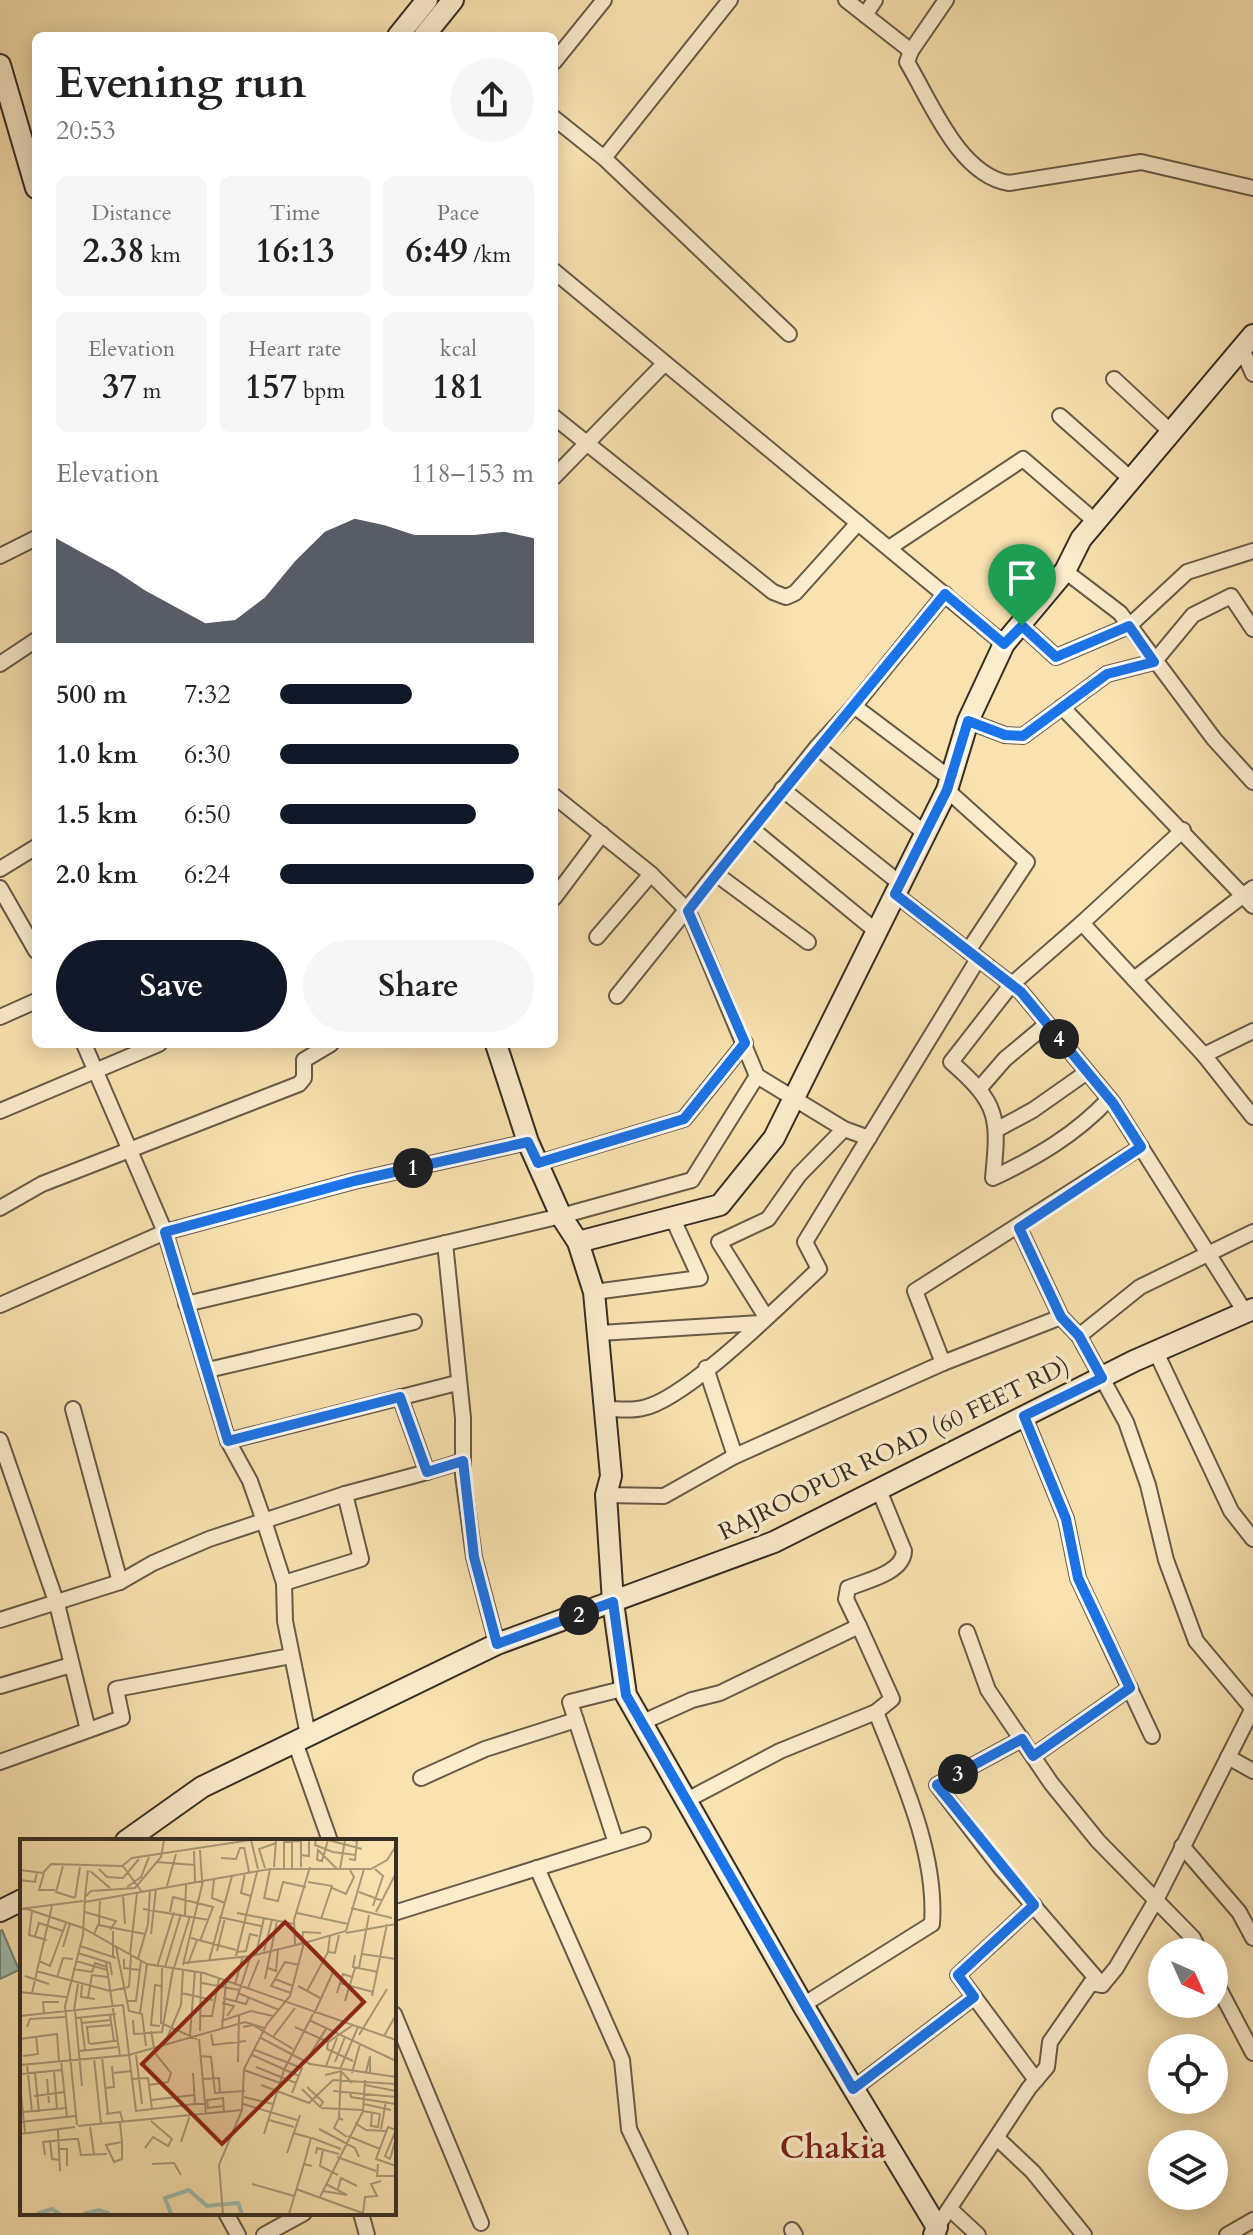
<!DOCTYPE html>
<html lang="en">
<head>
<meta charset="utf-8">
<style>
	body { margin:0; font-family:Cardo,serif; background:#f6f6f6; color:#222; height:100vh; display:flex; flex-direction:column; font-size:30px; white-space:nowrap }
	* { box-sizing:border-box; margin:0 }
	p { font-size:26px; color:#767676 }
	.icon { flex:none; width:44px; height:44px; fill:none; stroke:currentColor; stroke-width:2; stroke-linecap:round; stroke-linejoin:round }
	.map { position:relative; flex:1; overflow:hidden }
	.sheet { position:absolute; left:32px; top:32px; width:526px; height:1016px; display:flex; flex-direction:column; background:#fff; border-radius:12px; box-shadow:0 4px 20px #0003 }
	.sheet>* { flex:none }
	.needle { width:52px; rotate:135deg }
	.fabs { position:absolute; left:1148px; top:1938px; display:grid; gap:16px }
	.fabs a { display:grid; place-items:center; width:80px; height:80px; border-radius:50%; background:#fff; box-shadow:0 4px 20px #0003; font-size:40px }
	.pin { position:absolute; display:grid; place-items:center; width:68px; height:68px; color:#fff; margin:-82px -34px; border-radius:50% 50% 50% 0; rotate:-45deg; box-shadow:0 0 8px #0007 }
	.pin .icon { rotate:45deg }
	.km { position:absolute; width:40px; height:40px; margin:-20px; border-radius:50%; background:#222; color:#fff; font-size:22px; line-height:40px; text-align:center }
	.round { display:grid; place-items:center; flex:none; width:84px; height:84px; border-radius:42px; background:#f6f6f6 }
	.head { display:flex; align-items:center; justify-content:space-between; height:136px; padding:0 24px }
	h1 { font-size:44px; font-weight:600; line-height:60px }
	.figures { display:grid; grid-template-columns:repeat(3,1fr); gap:12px; height:136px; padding:8px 24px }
	.figures div { display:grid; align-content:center; border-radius:12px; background:#f6f6f6; text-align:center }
	.figures b { font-size:34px; font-weight:600 }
	.figures small { font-size:22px; font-weight:400 }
	.figures p { font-size:22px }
	.chart { height:224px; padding:16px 24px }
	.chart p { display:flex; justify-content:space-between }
	.chart svg { width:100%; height:144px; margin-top:8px; fill:#111827; opacity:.7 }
	.primary-button { display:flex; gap:16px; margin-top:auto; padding:16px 24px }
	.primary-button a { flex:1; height:92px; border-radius:48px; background:#111827; color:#fff; font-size:32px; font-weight:600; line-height:92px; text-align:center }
	.primary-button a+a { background:#f6f6f6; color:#222 }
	ul { padding:0 24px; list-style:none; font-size:26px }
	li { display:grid; grid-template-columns:128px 96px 1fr; align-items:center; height:60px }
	li i { height:20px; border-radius:10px; background:#111827 }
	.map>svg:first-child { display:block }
</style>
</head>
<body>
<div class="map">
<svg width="1253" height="2235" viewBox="0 0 1253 2235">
	<rect width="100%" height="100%" fill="#f9e2b0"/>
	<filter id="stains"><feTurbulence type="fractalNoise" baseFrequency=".0025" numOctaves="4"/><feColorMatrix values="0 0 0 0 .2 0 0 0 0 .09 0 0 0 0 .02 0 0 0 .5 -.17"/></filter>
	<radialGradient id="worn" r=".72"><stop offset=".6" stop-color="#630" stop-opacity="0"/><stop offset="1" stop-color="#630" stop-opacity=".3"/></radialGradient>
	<path fill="#9ebdb0" stroke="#748478" stroke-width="2" d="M2,1930L19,1970L0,1979V1931Z"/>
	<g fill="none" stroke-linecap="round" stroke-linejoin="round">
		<defs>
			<g id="street">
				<path d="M846,0L911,51"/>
				<path d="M946,0L911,51L907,62C931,102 959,175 1009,183L1141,162L1253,188"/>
				<path d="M865,15L875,0"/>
				<path d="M554,62L604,0"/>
				<path d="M554,118L604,158L789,334"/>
				<path d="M604,158L730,0"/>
				<path d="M554,271L1004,644"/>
				<path d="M1243,351L1253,374"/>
				<path d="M1114,379L1171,432"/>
				<path d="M1060,416L1132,480"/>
				<path d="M554,417L773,592L786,597L795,593L858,523"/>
				<path d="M554,477L664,364"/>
				<path d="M889,548L1023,459L1096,522"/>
				<path d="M0,556L36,538"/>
				<path d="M1065,571L1120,613L1214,739L1253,782"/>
				<path d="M1022,626L1056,657L1129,626L1187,572L1253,551"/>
				<path d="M0,664L36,640"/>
				<path d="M854,706L945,594"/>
				<path d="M1062,707L1253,906"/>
				<path d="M968,721L1005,735L1023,736L1107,674L1154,662L1193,615L1231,596L1253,629"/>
				<path d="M817,747L926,834"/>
				<path d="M782,789L902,885"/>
				<path d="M947,790L1027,862L968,951"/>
				<path d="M554,796L651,874L688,911L757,1076L844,1129L869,1138"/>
				<path d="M752,829L876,931"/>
				<path d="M1183,830L1082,923L1204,1055L1253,1117"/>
				<path d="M0,869L36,847"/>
				<path d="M716,874L808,942"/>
				<path d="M0,888L36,951"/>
				<path d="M895,894L1021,992L1113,1103L1245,1312"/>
				<path d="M554,898L602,834"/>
				<path d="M1082,923L1011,985L951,1062C999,1104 999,1117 993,1178C1037,1157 1075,1135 1109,1099"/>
				<path d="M597,937L651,874"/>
				<path d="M1134,979L1253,888"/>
				<path d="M617,996L817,747L854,706L951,779"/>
				<path d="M0,1017L36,1001"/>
				<path d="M84,1044L165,1232L228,1441L250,1481L264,1521L284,1583L285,1621L308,1735"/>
				<path d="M1204,1055L1253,1031"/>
				<path d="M979,1089L1005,1059L1047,1024"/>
				<path d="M0,1111L159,1044"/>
				<path d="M996,1130L1033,1110L1087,1072"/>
				<path d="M538,1163L684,1119L745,1043"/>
				<path d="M0,1208L42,1184L299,1084L304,1078V1060L331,1044"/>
				<path d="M1019,1228L1061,1317L1079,1336L1126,1422L1148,1485L1166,1560L1196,1641L1253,1709"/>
				<path d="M445,1243L463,1418V1475L474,1557L497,1644"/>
				<path d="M594,1292L700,1278L672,1217"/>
				<path d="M186,1304L561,1216L692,1180L757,1076"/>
				<path d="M0,1305L165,1232L354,1181L528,1142"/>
				<path d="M766,1317L719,1242L768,1219L799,1175L844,1129"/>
				<path d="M600,1333L760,1323"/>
				<path d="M1079,1336L1140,1287L1253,1232"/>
				<path d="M1156,1352L1231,1511L1253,1539"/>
				<path d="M943,1363L915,1291L1141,1147"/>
				<path d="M706,1368L735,1456"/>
				<path d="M208,1370L414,1322"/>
				<path d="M73,1409L120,1582"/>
				<path d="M606,1409C617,1409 632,1411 643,1408C687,1399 783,1302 819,1269L805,1242L978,959"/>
				<path d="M1024,1416L1066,1519L1078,1578L1152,1736"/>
				<path d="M0,1440L57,1604L88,1730"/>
				<path d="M228,1441L457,1383"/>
				<path d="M427,1472L463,1461"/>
				<path d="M606,1495L664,1496L735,1456L943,1363L1061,1317"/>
				<path d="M284,1583L361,1559L345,1494L427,1472L400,1397"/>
				<path d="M0,1620L120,1582L153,1563L209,1539L345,1494"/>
				<path d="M859,1626L846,1599L848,1588C866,1581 903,1573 904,1551L879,1490"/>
				<path d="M967,1632L988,1690L1051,1783L1098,1841L1193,1938L1200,1952"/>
				<path d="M0,1686L71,1665"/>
				<path d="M643,1722L692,1700L720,1693L859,1626L892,1699L876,1712"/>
				<path d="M1022,1739L937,1785L1000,1867L1102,1985"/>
				<path d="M295,1742L330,1841"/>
				<path d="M1033,1756L1130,1688"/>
				<path d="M1228,1757L1253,1771"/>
				<path d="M0,1762L122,1718L116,1689L291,1656"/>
				<path d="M421,1778L485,1749L576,1720"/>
				<path d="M687,1800L780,1751L876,1712C902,1778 937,1853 932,1924L803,2005"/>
				<path d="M616,1843L570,1702L626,1688"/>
				<path d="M1182,1846L1239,1912L1253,1938"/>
				<path d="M537,1868L622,2060L629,2129L680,2235"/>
				<path d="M1034,1905L958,1975L1036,2080"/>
				<path d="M394,1913L643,1835"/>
				<path d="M1214,1979L1253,2053"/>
				<path d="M394,2014L481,2223"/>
				<path d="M853,2089L974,1997"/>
				<path d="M997,2138L1033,2172L1084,2235"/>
				<path d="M950,2209L978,2235"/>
				<path d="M226,2213L238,2235"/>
				<path d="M361,2213L367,2235"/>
				<path d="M937,2227L1029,2088L1047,2067L1050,2042L1091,1983L1102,1985L1116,1968L1156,1900L1253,1708"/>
				<path d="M792,2230L795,2235"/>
				<path d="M264,2235L304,2213"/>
				<path d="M1227,2235L1253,2220"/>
			</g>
			<g id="secondary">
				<path d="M398,36L427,0"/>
				<path d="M424,36L453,0"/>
				<path d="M0,65L36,188"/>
				<path d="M496,1044L528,1142L561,1216L578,1242L594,1292L611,1476L606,1495L613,1602L626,1695L803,2005L937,2227L934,2235"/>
				<path d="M578,1242L720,1205L774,1138L947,790L968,721L1004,644L1065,571L1081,539L1253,335"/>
				<path d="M126,1841L202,1787L497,1644L774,1542L1134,1361L1253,1309"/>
				<path d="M0,1911L22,1900"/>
			</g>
		</defs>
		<use href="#street" stroke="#675b47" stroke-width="18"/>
		<use href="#secondary" stroke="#362e24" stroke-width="24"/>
		<use href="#street" stroke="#fbeccc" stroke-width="14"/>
		<use href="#secondary" stroke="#fbeccc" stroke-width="20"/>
	</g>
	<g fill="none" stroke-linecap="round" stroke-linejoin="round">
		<defs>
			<path id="route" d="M945,594L1004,644L1022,626L1056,657L1129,626L1154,662L1107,674L1023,736L1005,735L968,721L947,790L895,894L1021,992L1113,1103L1141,1147L1019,1228L1061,1317L1079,1336L1102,1378L1024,1416L1066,1519L1078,1578L1130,1688L1033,1756L1022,1739L937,1785L1034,1905L958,1975L974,1997L853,2089L626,1695L613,1602L497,1644L474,1557L463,1461L427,1472L400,1397L228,1441L165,1232L354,1181L528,1142L538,1163L684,1119L745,1043L688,911C771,803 859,700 945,594Z"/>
		</defs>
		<use href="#route" stroke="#fff" stroke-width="16"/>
		<use href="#route" stroke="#1a73e8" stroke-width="10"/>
	</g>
	<g text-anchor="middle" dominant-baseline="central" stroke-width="7" stroke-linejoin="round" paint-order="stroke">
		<g font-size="24" fill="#362e24" stroke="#fbeccc">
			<text transform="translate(894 1449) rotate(-26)">RAJROOPUR ROAD (60 FEET RD)</text>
		</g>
		<g font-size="32" font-weight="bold" fill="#7a1f14" stroke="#fbeccc">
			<text x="833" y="2148">Chakia</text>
		</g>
	</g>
	<g transform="translate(20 1839)">
		<rect width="376" height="376" fill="#f9e2b0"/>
		<path fill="none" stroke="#9ebdb0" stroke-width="4" d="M17,375L32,370L40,375M63,375L79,371L90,375M151,375L145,359L169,351L187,367L218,364L222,375"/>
		<path fill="none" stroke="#ab9a78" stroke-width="2" d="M231,1L238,30M296,1L295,6L313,13L336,16M272,3V29M224,8L229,33M180,11L182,41M174,12L175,43M281,16L289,17V1M201,19L216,20L220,9H225M329,20L335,21L337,2L331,1M297,21L302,22L308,1L342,10M297,21L298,11L317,30M136,23L175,26M43,27L36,53L55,59M103,27L122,53M254,28L256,2M281,28V1M245,29L239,10L256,4M264,29V3L281,2M79,30L87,38L103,39L119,20M320,30L325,1M0,31L23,34L31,25L102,27L112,19L231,1M70,32L90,49M24,34L19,51H35M225,34L221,54L231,57M194,40L192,59L205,64M0,41L15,43L17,33M288,43L312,47L301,80M147,47L156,15M107,48L121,38L129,18M312,49L326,55L334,38L330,31M339,53L363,62M103,56L105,85M65,57L68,31M55,59L60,28M244,59L258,62L263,43L286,48M244,60L250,30M65,63L250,30H351L367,21L376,7M353,67L363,37L355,30M331,69L372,79M0,70L63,62M7,70L63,89L127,125L184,134L376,201M123,70L189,81M12,72L9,96L27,101M65,73L96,82L90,91M150,73L153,58L193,68L180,102M356,73L376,34M217,74L274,85M277,74L328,85M165,76L166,45M199,78L241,87M79,86L80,60M326,94L376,85M74,95L78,86L125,95M131,95L136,50M310,96L308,113L315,114L319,96M15,97L19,84L43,92M171,99L216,111M282,104L283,93L301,94M275,105L274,81L290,28M60,107L96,119M43,108L50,85M96,108L109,172L122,175L126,207M197,112L205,79M244,112L252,81M216,113L226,112L230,95L238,97M58,114L90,124L92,136M110,115L117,54M236,115L244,79M342,115L376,120M335,116L333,128L358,133M216,117L237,33M93,118V92M104,120V129L120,131M118,120L128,85L130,51M19,122L30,127L46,84M56,122L87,131M189,122L212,37M86,123L100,217M163,124L231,117L284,104M168,125L177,101M163,126L183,42M137,128L154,73M145,128L161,75M142,129L141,184L177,200M154,129L170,77M248,129L256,132L258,110M339,129L349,76M53,130L72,133L75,124L87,128M16,132L90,152L109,148M5,137L29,145M37,139L43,119L53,120M245,140L257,82M255,140L251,147L271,154M182,144L219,151M320,144L353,153M215,145L223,117M62,146L61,158L75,160M273,147L255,140L265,123L279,126M278,147L302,160M109,148L111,117M228,149L239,121M287,152L308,113M0,153L46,158M12,154L32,67M161,154L193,161M218,154L259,171M317,154L323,135L332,138M352,157L367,85M68,159L72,136L88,138M203,159L226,165L229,158M107,162H116L121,122M216,162L231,116M325,162L335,129M202,164L214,167L207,177M54,171L58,145M55,171L62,247M24,174L23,163H39M120,174L127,125M294,175L313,133M90,176L94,202H98M0,177L103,166L111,232M180,177H192L199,139M55,179L96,175M61,179L65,211M113,181L114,195L142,193L153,130M289,181L376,222M201,182L231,172L253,177M62,184L91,181M140,187L131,186L135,146L141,147M7,188L10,180L45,178M223,188L233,186L273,210M275,188L308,203L333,186M202,191L206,142M180,192L181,134M191,195L193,206L226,202M170,196L175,132M339,196L367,150M364,197L376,176M253,198L275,169M241,199L290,225L376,238M0,200L37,195L39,222M179,200L186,275M308,203L307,210L333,222M145,204L161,166L163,131M69,205L67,188L92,186M70,205L94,202M235,211L282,229L272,254M59,212L99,208M116,216L122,265M232,216L279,237M3,217L18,215L16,197M181,217L191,218L195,254L225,252M82,218L88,275M74,219L81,285M41,222L47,278M286,222L306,190M218,223L219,177M315,223L325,198M7,225L12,273M0,226L109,216L225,183L244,189M306,227L317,199M236,228L276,244M320,230L338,188M224,231L260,244M34,232L37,270M321,232L319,279L323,281M346,233L350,217V233M15,234L19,273M94,234L111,232L116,272L175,265M173,234L175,265H185M332,234L340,205M0,235L42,231M305,236L321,232L332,244M27,240L29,264M112,240L128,239L132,270M183,240L199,239L200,254M0,245L5,294M129,246L148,243L151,234L135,214L131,192M241,246L289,264L313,241L376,245M345,246L376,252M85,249L94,248L92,227M282,250L300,268L303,263L287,248M313,252L376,258M330,253L331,258L376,265M14,257L45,253M224,258L253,265M131,261L174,256M223,265L277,281M344,265L371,271M204,267L188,269L187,261L203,259L204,273M301,269L343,271M343,272L360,275L358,288L351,287L352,273M3,273L46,269M86,275L100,273L103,283M319,279L314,289L327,298M249,281L274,288M0,283L55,277M100,284L102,303V320L94,323L86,306L102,303M335,284L346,291L367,292M57,286L45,167L63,96L65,58L71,52L115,49L141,18L144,1M58,287L222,271M70,288L74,315M299,290L335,309L339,318M361,290L366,262M38,291L40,332M376,291L368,288L356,320L376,327M376,291L365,317L370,320L376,299M273,294L291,299L284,325M0,295L55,288M244,295L264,231L293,175M328,297L360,310M292,299L321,310M30,302L32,320L40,321M161,303L170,276M125,309L133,298L148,307L152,300L131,282M39,310H47V327M303,310L300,327L318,336M267,314L280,276M296,315L297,309L319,315M25,316L23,303L53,300H58L61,316L87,315M317,318L356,332M132,325L154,324L161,336M358,325L357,337H376M232,345L274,357M276,350L345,375M318,350L321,339L337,347M303,352L327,356L306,345M300,358L343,272L345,241M343,374L345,358L357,357L351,345L361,342M203,375L199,326L222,271L224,230L247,185L270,157L284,104L326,92L344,30M269,375L284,325L292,327"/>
		<path fill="#8f2418" fill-opacity="0.15" stroke="#8f2418" stroke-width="4" d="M265,83L344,163L202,305L122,225Z"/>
		<rect width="376" height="376" fill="none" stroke="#362e24" stroke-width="4"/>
	</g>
	<rect width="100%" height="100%" filter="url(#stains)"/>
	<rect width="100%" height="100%" fill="url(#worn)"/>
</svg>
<div class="fabs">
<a><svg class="needle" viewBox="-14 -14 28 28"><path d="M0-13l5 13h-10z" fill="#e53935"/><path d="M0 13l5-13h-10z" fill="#767676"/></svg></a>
<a><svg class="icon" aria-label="locate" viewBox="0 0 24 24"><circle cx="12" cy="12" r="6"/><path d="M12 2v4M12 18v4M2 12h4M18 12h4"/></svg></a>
<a><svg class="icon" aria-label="layers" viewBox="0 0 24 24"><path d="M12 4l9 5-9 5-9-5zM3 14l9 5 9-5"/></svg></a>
</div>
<div class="pin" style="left:1022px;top:626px;background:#1e9e55"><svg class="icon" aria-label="arrive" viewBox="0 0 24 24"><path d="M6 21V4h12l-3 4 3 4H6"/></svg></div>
<b class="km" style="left:413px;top:1168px">1</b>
<b class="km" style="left:579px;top:1615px">2</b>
<b class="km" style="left:958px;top:1774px">3</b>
<b class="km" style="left:1059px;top:1039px">4</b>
<section class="sheet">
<div class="head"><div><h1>Evening run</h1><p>20:53</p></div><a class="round"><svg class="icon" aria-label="share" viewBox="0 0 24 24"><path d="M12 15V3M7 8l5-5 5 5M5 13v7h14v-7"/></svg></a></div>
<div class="figures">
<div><p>Distance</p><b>2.38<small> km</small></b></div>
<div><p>Time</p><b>16:13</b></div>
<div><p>Pace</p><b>6:49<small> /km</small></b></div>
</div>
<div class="figures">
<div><p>Elevation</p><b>37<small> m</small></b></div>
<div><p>Heart rate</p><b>157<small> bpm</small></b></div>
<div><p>kcal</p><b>181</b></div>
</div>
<div class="chart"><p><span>Elevation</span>118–153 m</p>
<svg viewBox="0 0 160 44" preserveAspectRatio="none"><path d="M0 44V12L10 17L20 22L30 28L40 33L50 38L60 37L70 30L80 19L90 10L100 6L110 8L120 11L130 11L140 11L150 10L160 12V44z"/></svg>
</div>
<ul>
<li><b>500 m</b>7:32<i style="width:52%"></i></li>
<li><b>1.0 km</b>6:30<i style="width:94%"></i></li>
<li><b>1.5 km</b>6:50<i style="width:77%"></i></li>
<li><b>2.0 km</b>6:24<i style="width:100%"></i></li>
</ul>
<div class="primary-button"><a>Save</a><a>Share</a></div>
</section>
</div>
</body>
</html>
